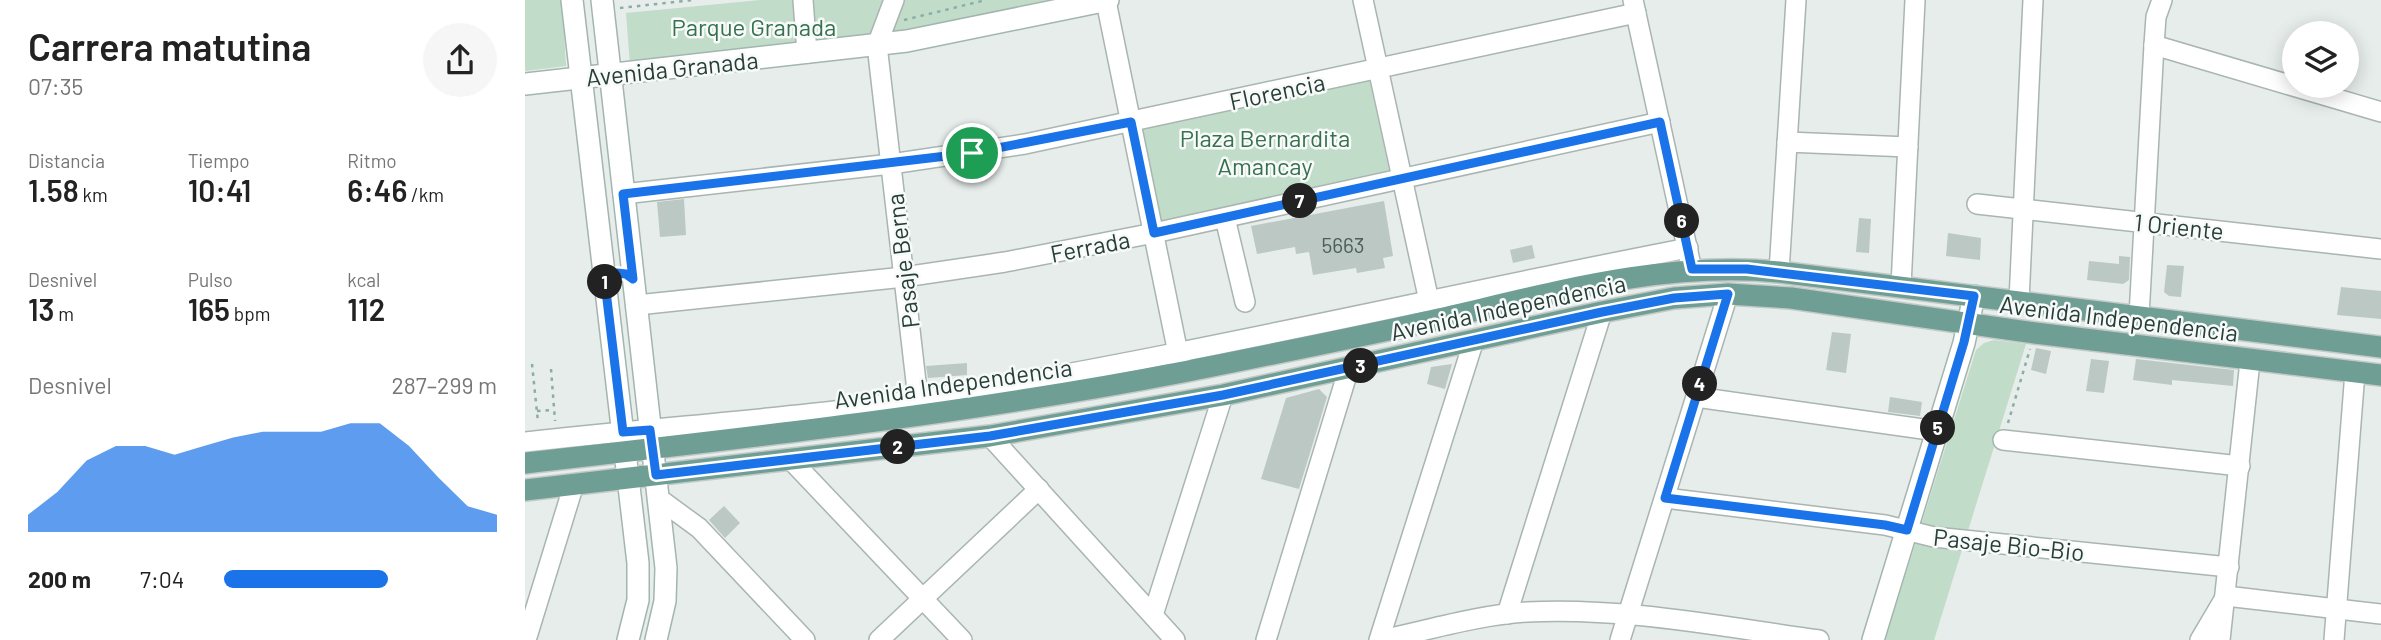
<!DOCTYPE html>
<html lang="es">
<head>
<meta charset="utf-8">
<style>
	body { margin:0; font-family:Barlow,sans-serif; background:#f6f6f6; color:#222; height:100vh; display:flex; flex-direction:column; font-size:26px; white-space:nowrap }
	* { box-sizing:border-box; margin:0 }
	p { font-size:23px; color:#767676 }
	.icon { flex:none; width:38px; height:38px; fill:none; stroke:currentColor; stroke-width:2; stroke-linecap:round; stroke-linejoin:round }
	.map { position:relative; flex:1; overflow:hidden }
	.sheet { display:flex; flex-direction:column; background:#fff; width:525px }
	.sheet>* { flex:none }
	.fabs { position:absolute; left:1757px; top:21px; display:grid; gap:14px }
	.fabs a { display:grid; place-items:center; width:77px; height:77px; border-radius:50%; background:#fff; box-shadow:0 4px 18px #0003; font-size:35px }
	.pin { position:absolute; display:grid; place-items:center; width:60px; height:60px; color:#fff; margin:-30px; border:4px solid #fff; border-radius:50%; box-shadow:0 2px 7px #0007 }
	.km { position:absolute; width:35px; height:35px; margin:-18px; border-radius:50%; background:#222; color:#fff; font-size:19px; line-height:35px; text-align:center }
	.round { display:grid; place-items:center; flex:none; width:74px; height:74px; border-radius:37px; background:#f6f6f6 }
	.summary { display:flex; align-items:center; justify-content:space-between; height:119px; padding:0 28px }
	h1 { font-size:38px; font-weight:600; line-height:52px }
	.stats { display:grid; grid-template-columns:repeat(3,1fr); gap:10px; height:119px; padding:7px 28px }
	.stats div { display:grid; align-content:center }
	.stats b { font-size:30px; font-weight:600 }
	.stats small { font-size:19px; font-weight:400 }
	.stats p { font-size:19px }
	.chart { height:196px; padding:14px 28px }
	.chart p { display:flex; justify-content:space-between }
	.chart svg { width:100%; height:126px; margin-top:7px; fill:#1a73e8; opacity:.7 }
	ul { padding:0 28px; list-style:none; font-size:23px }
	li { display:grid; grid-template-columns:112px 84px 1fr; align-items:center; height:52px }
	li i { height:18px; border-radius:9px; background:#1a73e8 }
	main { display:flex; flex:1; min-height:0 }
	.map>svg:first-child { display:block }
</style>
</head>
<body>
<main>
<section class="sheet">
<div class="summary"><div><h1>Carrera matutina</h1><p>07:35</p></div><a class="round"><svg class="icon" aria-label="share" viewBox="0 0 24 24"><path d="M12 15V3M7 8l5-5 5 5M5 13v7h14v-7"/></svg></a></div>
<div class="stats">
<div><p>Distancia</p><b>1.58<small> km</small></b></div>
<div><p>Tiempo</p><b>10:41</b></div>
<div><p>Ritmo</p><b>6:46<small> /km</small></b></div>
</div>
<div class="stats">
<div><p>Desnivel</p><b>13<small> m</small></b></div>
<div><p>Pulso</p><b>165<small> bpm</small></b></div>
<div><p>kcal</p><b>112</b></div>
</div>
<div class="chart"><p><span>Desnivel</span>287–299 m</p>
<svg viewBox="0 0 160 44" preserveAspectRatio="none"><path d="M0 44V38L10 30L20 19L30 14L40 14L50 17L60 14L70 11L80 9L90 9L100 9L110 6L120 6L130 14L140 25L150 35L160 38V44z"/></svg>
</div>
<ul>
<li><b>200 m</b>7:04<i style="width:60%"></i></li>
</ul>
</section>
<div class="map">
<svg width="1856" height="640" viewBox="0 0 1856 640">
	<rect width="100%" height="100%" fill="#e6edea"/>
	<g fill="#c2dcca">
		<path d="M0,0H37L41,66L0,71Z"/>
		<path d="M235,0H560L369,38L105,65L101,13Z"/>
		<path d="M844,78L865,174L636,224L615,128Z"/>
		<path d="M1469,340L1501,344L1409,640H1360L1451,350L1459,343Z"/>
	</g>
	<g fill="#bcc8c4">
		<path d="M159,199L161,235L135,237L132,202Z"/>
		<path d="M859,201L868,256L858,258L860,268L832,273L831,268L788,275L784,252L771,254L770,247L732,254L726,226Z"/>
		<path d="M1334,218L1346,219L1344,253L1331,252Z"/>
		<path d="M1423,233L1456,238L1455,260L1421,256Z"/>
		<path d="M1007,245L1010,258L988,263L985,250Z"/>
		<path d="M1594,256L1605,257L1604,280L1598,284L1562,280L1564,261L1594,264Z"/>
		<path d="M1642,265L1659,266L1656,297L1644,296L1639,292Z"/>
		<path d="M1816,287L1856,291V319L1812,315Z"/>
		<path d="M1307,332L1326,334L1321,373L1301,370Z"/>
		<path d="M1511,348L1526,351L1521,374L1506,370Z"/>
		<path d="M1566,359L1584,361L1579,393L1561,391Z"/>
		<path d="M1611,359L1709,370L1708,386L1647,380V385L1608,380Z"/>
		<path d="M442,363V375L403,378L401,366Z"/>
		<path d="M927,364L920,389L902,384L906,367Z"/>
		<path d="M794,389L802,397L774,489L736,479L761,398Z"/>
		<path d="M1365,397L1397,402L1395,416L1363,412Z"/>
		<path d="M199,506L215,523L200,538L184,520Z"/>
	</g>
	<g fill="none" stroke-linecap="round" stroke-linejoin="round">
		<defs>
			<g id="street">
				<path d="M278,0L282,53"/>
				<path d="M369,0L352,45L393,399"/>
				<path d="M838,0L904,301"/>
				<path d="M1108,0L1165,261"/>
				<path d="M581,1L655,363"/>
				<path d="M1629,45L1856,112"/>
				<path d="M1262,142L1383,147"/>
				<path d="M98,194L366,164L500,144L1111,13"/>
				<path d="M1452,204L1856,249"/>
				<path d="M700,218L720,302"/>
				<path d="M1254,272L1271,0"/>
				<path d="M1376,286L1390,0"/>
				<path d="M1494,301L1508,0"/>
				<path d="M112,305L379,277L480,262L629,233L1135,122"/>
				<path d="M1614,316L1629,45L1631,17L1637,0"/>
				<path d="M1171,397L1412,431"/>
				<path d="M465,436L650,640"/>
				<path d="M1478,440L1715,466"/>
				<path d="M0,442C141,426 284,418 424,395C672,353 916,296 1163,248"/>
				<path d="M266,460L437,640"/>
				<path d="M133,498L174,528L280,640"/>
				<path d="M1140,498L1360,525L1409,537L1704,567"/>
				<path d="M982,614L1077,312"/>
				<path d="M628,615L698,395"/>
				<path d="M1,640L49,484"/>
				<path d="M354,640L514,489"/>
				<path d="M741,640L824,368"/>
				<path d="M854,640L949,340"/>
				<path d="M856,640C904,630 953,615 1002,612C1099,607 1198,627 1294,640"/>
				<path d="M1095,640L1203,294"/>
				<path d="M1675,640L1701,596L1856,614"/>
				<path d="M1695,640L1725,361"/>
				<path d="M1809,640L1830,372"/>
			</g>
			<g id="secondary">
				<path d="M47,0L113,563V600L103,640"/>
				<path d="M77,0L141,568L140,601L131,640"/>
				<path d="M0,84L382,41L583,0"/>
				<path d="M1348,640L1439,343L1449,296"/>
			</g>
			<g id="primary">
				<path d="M0,463C220,438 440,414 658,372C743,355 829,338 914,319C1027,293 1137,261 1254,272L1856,347"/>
				<path d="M0,490L465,436L698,395L1077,312L1149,298L1203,294L1266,298L1510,333L1856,375"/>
			</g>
		</defs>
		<use href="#street" stroke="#a9b5b1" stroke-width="22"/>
		<use href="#secondary" stroke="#a3b5af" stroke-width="24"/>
		<use href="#primary" stroke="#c3c9c7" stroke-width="24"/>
		<g stroke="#8aaea4" stroke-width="2.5" stroke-dasharray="3.5 5" stroke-linecap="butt">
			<path d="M95,8L168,0"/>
			<path d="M379,20L461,0"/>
			<path d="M7,364L13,422"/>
			<path d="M26,369L30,421"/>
			<path d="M12,411L29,410"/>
			<path d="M1483,423L1505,349"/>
		</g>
		<use href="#street" stroke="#fff" stroke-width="19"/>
		<use href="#secondary" stroke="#fff" stroke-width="21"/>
		<use href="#primary" stroke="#6f9e94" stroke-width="21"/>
	</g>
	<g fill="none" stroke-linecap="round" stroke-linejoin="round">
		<defs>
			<path id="route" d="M606,122L629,233L1135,122L1167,269H1222L1449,296L1439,342L1382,530L1360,525L1140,498L1203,294L1149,298L1077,312L698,395L465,436L131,475L125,430L98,432L80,283L92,273L101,274L108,279L98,194L447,153Z"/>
		</defs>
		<use href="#route" stroke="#fff" stroke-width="14"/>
		<use href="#route" stroke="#1a73e8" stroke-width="9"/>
	</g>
	<g text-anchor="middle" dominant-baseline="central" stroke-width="5" stroke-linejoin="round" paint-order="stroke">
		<g font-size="21" fill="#4c605b">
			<text x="818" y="244">5663</text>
		</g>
		<g font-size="24" fill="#35714e" stroke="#f7faf8">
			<text x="229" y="26">Parque Granada</text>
			<text x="740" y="137">Plaza Bernardita<tspan x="740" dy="28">Amancay</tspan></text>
		</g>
		<g font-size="24" fill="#273e38" stroke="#f7faf8">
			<text transform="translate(147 68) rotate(-6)">Avenida Granada</text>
			<text transform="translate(752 91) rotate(-12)">Florencia</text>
			<text transform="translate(1654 226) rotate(6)">1 Oriente</text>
			<text transform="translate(565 246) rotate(-11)">Ferrada</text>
			<text transform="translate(377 261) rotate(-97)">Pasaje Berna</text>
			<text transform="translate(983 307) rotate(-12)">Avenida Independencia</text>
			<text transform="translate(1594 318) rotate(7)">Avenida Independencia</text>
			<text transform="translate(428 383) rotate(-8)">Avenida Independencia</text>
			<text transform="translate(1484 544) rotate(6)">Pasaje Bio-Bio</text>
		</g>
	</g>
</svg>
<div class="fabs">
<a><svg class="icon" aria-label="layers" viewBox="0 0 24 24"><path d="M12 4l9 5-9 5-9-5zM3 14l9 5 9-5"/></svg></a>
</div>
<div class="pin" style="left:447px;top:153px;background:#1e9e55"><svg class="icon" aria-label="arrive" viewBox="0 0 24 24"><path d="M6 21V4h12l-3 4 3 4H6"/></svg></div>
<b class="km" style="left:80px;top:282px">1</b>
<b class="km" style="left:373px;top:447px">2</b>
<b class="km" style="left:836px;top:366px">3</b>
<b class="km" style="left:1175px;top:384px">4</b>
<b class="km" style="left:1413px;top:428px">5</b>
<b class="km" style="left:1157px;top:221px">6</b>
<b class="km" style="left:775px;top:201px">7</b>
</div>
</main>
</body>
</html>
